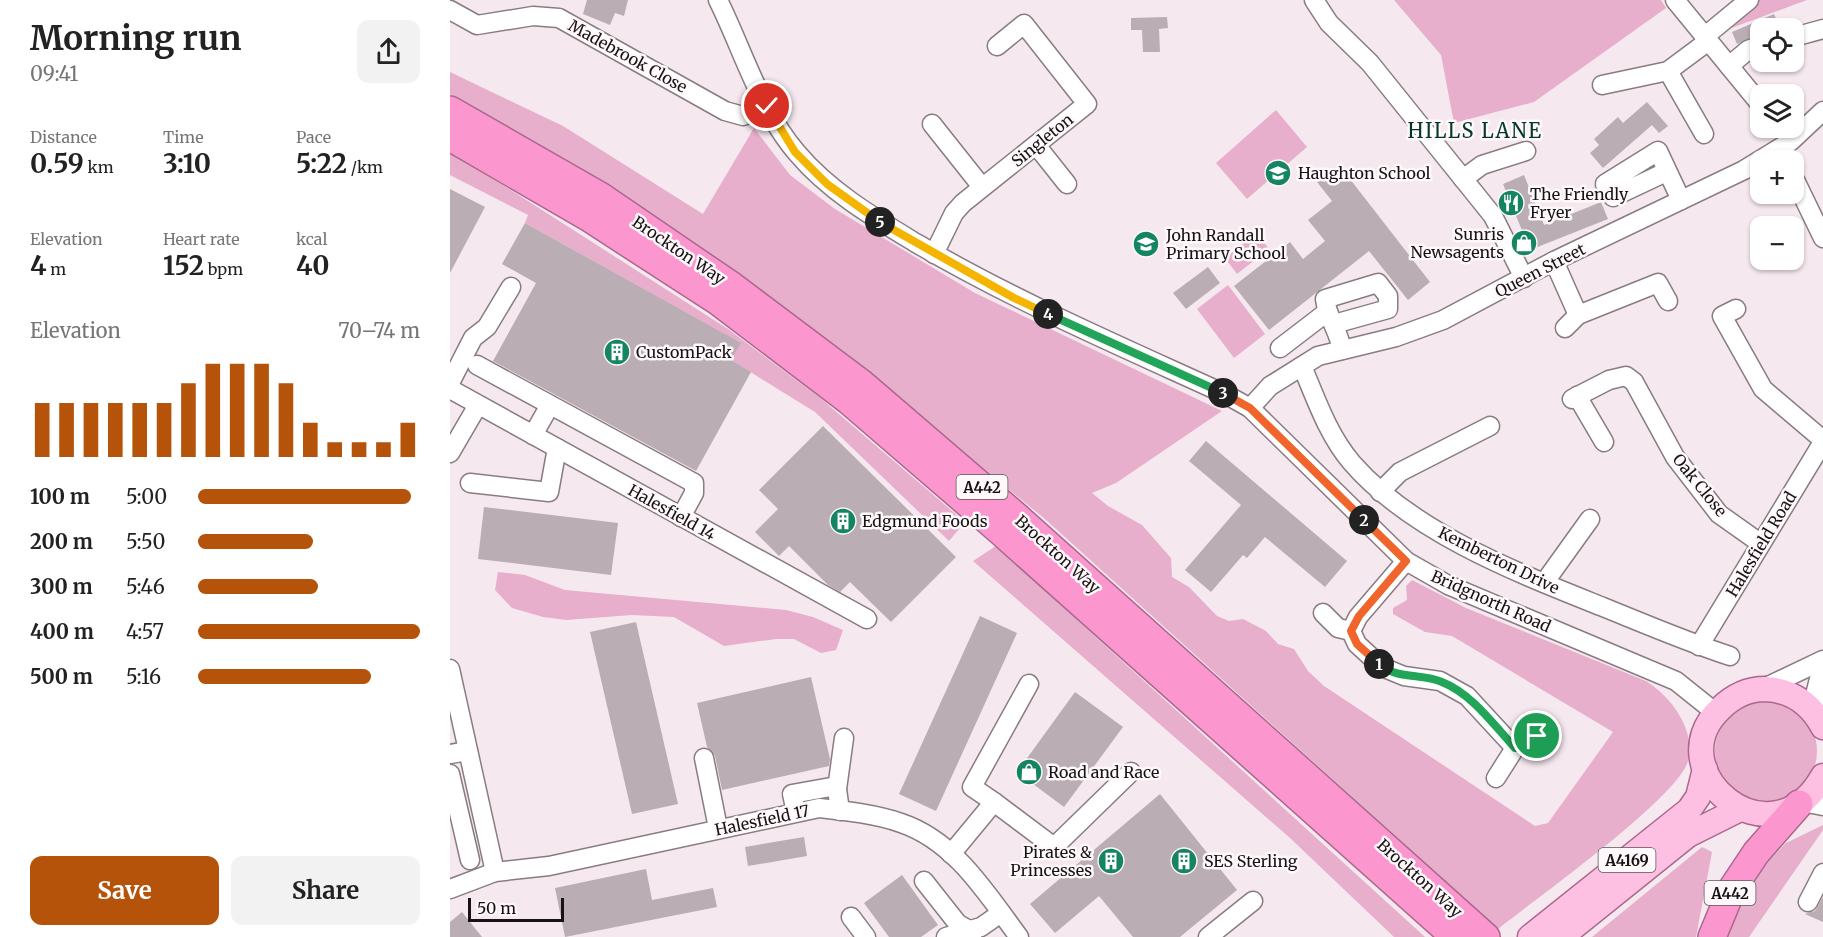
<!DOCTYPE html>
<html lang="en">
<head>
<meta charset="utf-8">
<style>
	body { margin:0; font-family:Merriweather,serif; background:#f2f2f2; color:#222; height:100vh; display:flex; flex-direction:column; font-size:22px; white-space:nowrap }
	* { box-sizing:border-box; margin:0 }
	p { font-size:20px; color:#767676 }
	.icon { flex:none; width:33px; height:33px; fill:none; stroke:currentColor; stroke-width:2; stroke-linecap:round; stroke-linejoin:round }
	.map { position:relative; flex:1; overflow:hidden }
	.panel { display:flex; flex-direction:column; background:#fff; width:450px }
	.panel>* { flex:none }
	.tools { position:absolute; left:1300px; top:18px; display:grid; gap:12px }
	.tools a { display:grid; place-items:center; width:54px; height:54px; border-radius:12px; background:#fff; box-shadow:0 2px 4px #0004; font-size:30px }
	.scale { position:absolute; left:18px; bottom:15px; width:96px; box-sizing:border-box; padding-left:6px; border:3px solid #171315; border-top:0; font-size:16px; line-height:21px; white-space:nowrap; color:#171315; -webkit-text-stroke:4px #fef8fb; paint-order:stroke }
	.pin { position:absolute; display:grid; place-items:center; width:51px; height:51px; color:#fff; margin:-26px; border:3px solid #fff; border-radius:50%; box-shadow:0 2px 6px #0007 }
	.km { position:absolute; width:30px; height:30px; margin:-15px; border-radius:50%; background:#222; color:#fff; font-size:16px; line-height:30px; text-align:center }
	.round { display:grid; place-items:center; flex:none; width:63px; height:63px; border-radius:12px; background:#f2f2f2 }
	.head { display:flex; align-items:center; justify-content:space-between; height:102px; padding:0 30px }
	h1 { font-size:33px; font-weight:700; line-height:45px }
	.stats { display:grid; grid-template-columns:repeat(3,1fr); gap:9px; height:102px; padding:6px 30px }
	.stats div { display:grid; align-content:center }
	.stats b { font-size:26px; font-weight:700 }
	.stats small { font-size:16px; font-weight:400 }
	.stats p { font-size:16px }
	.chart { height:168px; padding:12px 30px }
	.chart p { display:flex; justify-content:space-between }
	.chart svg { width:100%; height:108px; margin-top:6px; stroke:#b45309; stroke-width:6 }
	.button { display:flex; gap:12px; margin-top:auto; padding:12px 30px }
	.button a { flex:1; height:69px; border-radius:12px; background:#b45309; color:#fff; font-size:24px; font-weight:700; line-height:69px; text-align:center }
	.button a+a { background:#f2f2f2; color:#222 }
	ul { padding:0 30px; list-style:none; font-size:20px }
	li { display:grid; grid-template-columns:96px 72px 1fr; align-items:center; height:45px }
	li i { height:15px; border-radius:8px; background:#b45309 }
	main { display:flex; flex:1; min-height:0 }
	.map>svg:first-child { display:block }
</style>
</head>
<body>
<main>
<section class="panel">
<div class="head"><div><h1>Morning run</h1><p>09:41</p></div><a class="round"><svg class="icon" aria-label="share" viewBox="0 0 24 24"><path d="M12 15V3M7 8l5-5 5 5M5 13v7h14v-7"/></svg></a></div>
<div class="stats">
<div><p>Distance</p><b>0.59<small> km</small></b></div>
<div><p>Time</p><b>3:10</b></div>
<div><p>Pace</p><b>5:22<small> /km</small></b></div>
</div>
<div class="stats">
<div><p>Elevation</p><b>4<small> m</small></b></div>
<div><p>Heart rate</p><b>152<small> bpm</small></b></div>
<div><p>kcal</p><b>40</b></div>
</div>
<div class="chart"><p><span>Elevation</span>70–74 m</p>
<svg viewBox="0 0 160 44" preserveAspectRatio="none"><path d="M5 44V22M15 44V22M25 44V22M35 44V22M45 44V22M55 44V22M65 44V14M75 44V6M85 44V6M95 44V6M105 44V14M115 44V30M125 44V38M135 44V38M145 44V38M155 44V30"/></svg>
</div>
<ul>
<li><b>100 m</b>5:00<i style="width:96%"></i></li>
<li><b>200 m</b>5:50<i style="width:52%"></i></li>
<li><b>300 m</b>5:46<i style="width:54%"></i></li>
<li><b>400 m</b>4:57<i style="width:100%"></i></li>
<li><b>500 m</b>5:16<i style="width:78%"></i></li>
</ul>
<div class="button"><a>Save</a><a>Share</a></div>
</section>
<div class="map">
<svg width="1373" height="937" viewBox="0 0 1373 937">
	<rect width="100%" height="100%" fill="#f6e8ef"/>
	<g fill="#e7afcc">
		<path d="M944,0H1211L1216,8L1084,102L1004,123L991,55Z"/>
		<path d="M1309,0H1357L1268,33Z"/>
		<path d="M0,72L113,126L253,214L304,128L340,175L385,209L525,293L772,411L666,483L642,493L658,506L692,525L721,558L722,577L739,587L767,616L779,621L793,619L816,631L828,644L844,649L858,671L874,686L1085,826L1098,823L1163,732L1002,636L975,632L943,614V608L957,600L956,586L962,580L1016,608L1196,681C1221,697 1246,729 1238,761C1228,798 1084,900 1048,929L595,519L443,395L400,356L155,185L0,94Z"/>
		<path d="M826,110L857,147L797,199L766,163Z"/>
		<path d="M0,151L278,329L369,397L515,522L499,541L365,412L281,360L290,343L75,223L78,215L0,175Z"/>
		<path d="M807,233L819,249L787,274L775,258Z"/>
		<path d="M778,285L815,334L784,358L747,309Z"/>
		<path d="M546,546L975,937H944L840,838L523,561Z"/>
		<path d="M48,572L75,575L115,590L336,610L363,617L393,630L386,650L371,653L344,639H326L274,646L224,617L182,615L116,620L93,617L62,608L45,590Z"/>
		<circle cx="1316" cy="751" r="51"/>
		<path d="M1373,825V830L1299,937H1272L1292,889L1336,843Z"/>
		<path d="M1252,847L1262,852L1246,937H1142Z"/>
	</g>
	<g fill="#baadb4">
		<path d="M137,0H178L174,16L165,13L160,25L133,14Z"/>
		<path d="M1324,14L1330,28H1311V34L1287,44L1282,32Z"/>
		<path d="M717,17L718,28L709,29L710,52H693L692,30H681V18Z"/>
		<path d="M1197,102L1218,126L1209,133L1202,125L1153,168L1140,153L1149,145L1144,139L1168,117L1173,123Z"/>
		<path d="M889,165L980,282L958,300L919,251L819,330L784,286L840,242L853,259L875,241L858,220L882,201L867,182Z"/>
		<path d="M1074,175L1094,225L1151,202L1158,219L1080,250L1053,184Z"/>
		<path d="M0,189L35,207L0,273Z"/>
		<path d="M75,223L291,343L281,360L301,372L246,471L43,361L86,283L52,264Z"/>
		<path d="M758,267L770,283L736,309L723,293Z"/>
		<path d="M373,426L506,557L441,622L400,582L390,592L378,585L339,546L329,556L305,532L328,509L309,490Z"/>
		<path d="M756,441L897,561L875,587L815,537L797,558L793,555L761,592L735,570L791,505L739,461Z"/>
		<path d="M34,507L168,523L161,575L28,559Z"/>
		<path d="M530,616L567,633L486,811L449,794Z"/>
		<path d="M186,622L228,804L182,814L140,632Z"/>
		<path d="M361,677L380,759L379,766L272,790L265,756L257,747L247,703Z"/>
		<path d="M625,692L673,727L614,807L567,772Z"/>
		<path d="M710,794L787,890L730,937H683L649,896L605,933L580,904Z"/>
		<path d="M354,837L357,856L298,866L295,847Z"/>
		<path d="M196,869L202,900L263,888L267,907L115,937L105,888Z"/>
		<path d="M452,875L488,925L471,937H439L414,903Z"/>
		<path d="M1373,897V922L1355,914L1365,911Z"/>
		<path d="M12,912L32,937H0V922Z"/>
	</g>
	<g fill="none" stroke-linecap="round" stroke-linejoin="round">
		<defs>
			<g id="minor">
				<path d="M268,0C292,48 311,112 347,153C379,191 423,217 466,243C565,301 670,346 775,394L800,408L956,561L998,585L1226,681L1266,713"/>
				<path d="M864,0L879,23L920,63L1043,216L1074,278"/>
				<path d="M1225,0L1311,105"/>
				<path d="M0,10L27,25L83,16L109,18L275,111L293,116L317,106"/>
				<path d="M1254,37L1299,0"/>
				<path d="M1344,37L1373,29"/>
				<path d="M1279,66L1298,50L1311,45"/>
				<path d="M1218,71L1254,134"/>
				<path d="M1152,85L1218,71L1257,42"/>
				<path d="M482,124L532,187"/>
				<path d="M586,145L617,184"/>
				<path d="M1216,172L1163,197L1155,184L1208,151L1231,200"/>
				<path d="M1344,178L1373,238"/>
				<path d="M1013,179L1032,165L1076,151"/>
				<path d="M484,254L504,213L513,203L637,104L574,24L547,46"/>
				<path d="M1104,261L1128,315"/>
				<path d="M1286,309L1272,316L1313,389L1373,440"/>
				<path d="M884,324L938,309V296L928,283L875,299C877,317 889,331 892,350"/>
				<path d="M1115,328L1128,315L1208,283L1218,301"/>
				<path d="M830,348L877,312"/>
				<path d="M27,365L244,483V493L231,517"/>
				<path d="M852,366C866,399 878,435 902,463C963,533 1068,573 1153,607C1195,624 1237,642 1280,656"/>
				<path d="M0,383L23,338L37,327L61,287"/>
				<path d="M0,389L417,619"/>
				<path d="M1127,396L1154,442"/>
				<path d="M1122,399L1159,380L1176,376L1184,382L1225,457L1269,514L1310,543"/>
				<path d="M800,408L820,386L868,356L946,337L993,320L1104,261L1294,170L1341,141L1373,111"/>
				<path d="M83,435L100,405"/>
				<path d="M0,453L28,405"/>
				<path d="M20,483L99,492L107,448"/>
				<path d="M930,492L950,472L1040,426"/>
				<path d="M1094,583L1140,519"/>
				<path d="M873,613L888,628L901,631"/>
				<path d="M901,631L907,644L932,667L954,676L990,681L1017,696L1065,748"/>
				<path d="M901,631L908,617L956,561"/>
				<path d="M1249,646L1373,442"/>
				<path d="M0,669L45,872"/>
				<path d="M1312,689L1373,660"/>
				<path d="M1367,716L1366,691L1373,663"/>
				<path d="M0,754L18,751"/>
				<path d="M254,758L268,828"/>
				<path d="M0,774L20,860"/>
				<path d="M1046,778L1065,748L1087,736"/>
				<path d="M544,802L522,787L579,684"/>
				<path d="M1352,802L1373,806"/>
				<path d="M390,811L387,789L394,738"/>
				<path d="M346,812L342,794L381,787L387,789"/>
				<path d="M501,854L544,802L604,847L681,772"/>
				<path d="M474,881L508,924L519,930L522,937"/>
				<path d="M0,889L45,872L99,866L369,808C396,811 425,814 451,823C505,841 537,894 569,937"/>
				<path d="M1358,902L1373,873"/>
				<path d="M401,917L416,937"/>
				<path d="M496,937L531,927L551,913"/>
				<path d="M758,937L803,901"/>
			</g>
			<g id="major">
				<path d="M1373,727C1361,704 1341,690 1315,689C1298,689 1282,697 1270,709C1206,770 1321,869 1373,776"/>
				<path d="M1080,937L1239,810L1248,797L1255,769"/>
				<path d="M1111,937L1238,835L1290,809"/>
			</g>
			<g id="highway">
				<path d="M0,110L150,196L282,286L411,383L567,517L1036,937"/>
				<path d="M0,137L138,217L269,302L398,400L550,531L1005,937"/>
				<path d="M1262,937L1282,889L1306,853L1349,804"/>
			</g>
		</defs>
		<use href="#minor" stroke="#887c82" stroke-width="21"/>
		<use href="#major" stroke="#ab688d" stroke-width="27"/>
		<use href="#highway" stroke="#ab688d" stroke-width="30"/>
		<use href="#minor" stroke="#fff" stroke-width="18"/>
		<use href="#major" stroke="#fdc0e2" stroke-width="24"/>
		<use href="#highway" stroke="#fb96ce" stroke-width="27"/>
	</g>
	<g fill="none" stroke-linecap="round" stroke-linejoin="round">
		<defs>
			<path id="split-1" d="M929,664C947,680 971,673 992,682C1022,694 1043,724 1065,748L1087,736"/>
			<path id="split-2" d="M914,520L956,561L909,616L901,631L907,644L929,664"/>
			<path id="split-3" d="M773,393L800,408L914,520"/>
			<path id="split-4" d="M598,314L773,393"/>
			<path id="split-5" d="M430,222L564,298L598,314"/>
			<path id="split-6" d="M317,106L345,152L377,184L430,222"/>
		</defs>
		<use href="#split-1" stroke="#fff" stroke-width="12"/>
		<use href="#split-2" stroke="#fff" stroke-width="12"/>
		<use href="#split-3" stroke="#fff" stroke-width="12"/>
		<use href="#split-4" stroke="#fff" stroke-width="12"/>
		<use href="#split-5" stroke="#fff" stroke-width="12"/>
		<use href="#split-6" stroke="#fff" stroke-width="12"/>
		<use href="#split-1" stroke="#22a559" stroke-width="8"/>
		<use href="#split-2" stroke="#f0652b" stroke-width="8"/>
		<use href="#split-3" stroke="#f0652b" stroke-width="8"/>
		<use href="#split-4" stroke="#22a559" stroke-width="8"/>
		<use href="#split-5" stroke="#f5b400" stroke-width="8"/>
		<use href="#split-6" stroke="#f5b400" stroke-width="8"/>
	</g>
	<defs>
		<symbol id="school-disc" viewBox="-11 -11 22 22"><circle r="9.5" fill="#158462" stroke="#fef8fb"/><path d="M0-5L7-2L0 1L-7-2ZM-4 1L0 2.5L4 1V4Q0 6-4 4Z" fill="#fff"/></symbol>
		<symbol id="restaurant-disc" viewBox="-11 -11 22 22"><circle r="9.5" fill="#158462" stroke="#fef8fb"/><path d="M-5-6h1v4h1v-4h1v4h1v-4h1v5L-1.5 .5V6h-2V.5L-5-1ZM5-6V6H3V1.5H1.5Q1.5-4 5-6Z" fill="#fff"/></symbol>
		<symbol id="shop-disc" viewBox="-11 -11 22 22"><circle r="9.5" fill="#158462" stroke="#fef8fb"/><path d="M-5-2.5h2.3a2.7 3.5 0 0 1 5.4 0H5L5.5 6h-11ZM-1.5-2.5h3a1.5 2.3 0 0 0-3 0Z" fill="#fff"/></symbol>
		<symbol id="building-disc" viewBox="-11 -11 22 22"><circle r="9.5" fill="#158462" stroke="#fef8fb"/><path d="M-4-6H4V6H1V3H-1V6H-4ZM-2.5-4.3h1.7v1.8h-1.7ZM.8-4.3h1.7v1.8H.8ZM-2.5-1h1.7V.8h-1.7ZM.8-1h1.7V.8H.8Z" fill="#fff"/></symbol>
	</defs>
	<g fill-rule="evenodd">
		<use href="#school-disc" x="813" y="158" width="30" height="30"/>
		<use href="#restaurant-disc" x="1046" y="188" width="30" height="30"/>
		<use href="#shop-disc" x="1059" y="228" width="30" height="30"/>
		<use href="#school-disc" x="681" y="229" width="30" height="30"/>
		<use href="#building-disc" x="152" y="337" width="30" height="30"/>
		<use href="#building-disc" x="378" y="506" width="30" height="30"/>
		<use href="#shop-disc" x="564" y="757" width="30" height="30"/>
		<use href="#building-disc" x="646" y="846" width="30" height="30"/>
		<use href="#building-disc" x="719" y="846" width="30" height="30"/>
	</g>
	<g text-anchor="middle" dominant-baseline="central" stroke-width="5" stroke-linejoin="round" paint-order="stroke">
		<g fill="#fef8fb" stroke="#5c585a" stroke-width="1.5">
			<rect x="506.5" y="475" width="51" height="24" rx="4.5"/>
			<rect x="1148.5" y="848" width="57" height="24" rx="4.5"/>
			<rect x="1254.5" y="881" width="51" height="24" rx="4.5"/>
		</g>
		<g font-size="15" font-weight="bold" fill="#171315">
			<text x="532" y="487">A442</text>
			<text x="1177" y="860">A4169</text>
			<text x="1280" y="893">A442</text>
		</g>
		<g font-size="16" fill="#171315" stroke="#fef8fb">
			<text transform="translate(178 56) rotate(29)">Madebrook Close</text>
			<text transform="translate(592 140) rotate(-39)">Singleton</text>
			<text transform="translate(229 250) rotate(34)">Brockton Way</text>
			<text transform="translate(1090 270) rotate(-27)">Queen Street</text>
			<text transform="translate(1250 485) rotate(51)">Oak Close</text>
			<text transform="translate(222 512) rotate(29)">Halesfield 14</text>
			<text transform="translate(1311 544) rotate(-59)">Halesfield Road</text>
			<text transform="translate(608 554) rotate(42)">Brockton Way</text>
			<text transform="translate(1049 560) rotate(26)">Kemberton Drive</text>
			<text transform="translate(1041 601) rotate(24)">Bridgnorth Road</text>
			<text transform="translate(312 820) rotate(-12)">Halesfield 17</text>
			<text transform="translate(970 878) rotate(42)">Brockton Way</text>
		</g>
		<g font-size="16" fill="#171315" stroke="#fef8fb" text-anchor="start">
			<text x="848" y="173">Haughton School</text>
			<text x="1080" y="194">The Friendly<tspan x="1080" dy="18">Fryer</tspan></text>
			<text x="1054" y="234" text-anchor="end">Sunris<tspan x="1054" dy="18">Newsagents</tspan></text>
			<text x="716" y="235">John Randall<tspan x="716" dy="18">Primary School</tspan></text>
			<text x="186" y="352">CustomPack</text>
			<text x="412" y="521">Edgmund Foods</text>
			<text x="598" y="772">Road and Race</text>
			<text x="642" y="852" text-anchor="end">Pirates &amp;<tspan x="642" dy="18">Princesses</tspan></text>
			<text x="754" y="861">SES Sterling</text>
		</g>
		<g font-size="20" letter-spacing="1.5" fill="#043828" stroke="#fef8fb">
			<text x="1025" y="130">HILLS LANE</text>
		</g>
	</g>
</svg>
<div class="tools">
<a><svg class="icon" aria-label="locate" viewBox="0 0 24 24"><circle cx="12" cy="12" r="6"/><path d="M12 2v4M12 18v4M2 12h4M18 12h4"/></svg></a>
<a><svg class="icon" aria-label="layers" viewBox="0 0 24 24"><path d="M12 4l9 5-9 5-9-5zM3 14l9 5 9-5"/></svg></a>
<a>+</a>
<a>−</a>
</div>
<div class="scale">50 m</div>
<div class="pin" style="left:1087px;top:736px;background:#1e9e55"><svg class="icon" aria-label="arrive" viewBox="0 0 24 24"><path d="M6 21V4h12l-3 4 3 4H6"/></svg></div>
<div class="pin" style="left:317px;top:106px;background:#d93025"><svg class="icon" aria-label="check" viewBox="0 0 24 24"><path d="M5 12l5 5 9-10"/></svg></div>
<b class="km" style="left:929px;top:664px">1</b>
<b class="km" style="left:914px;top:520px">2</b>
<b class="km" style="left:773px;top:393px">3</b>
<b class="km" style="left:598px;top:314px">4</b>
<b class="km" style="left:430px;top:222px">5</b>
</div>
</main>
</body>
</html>
